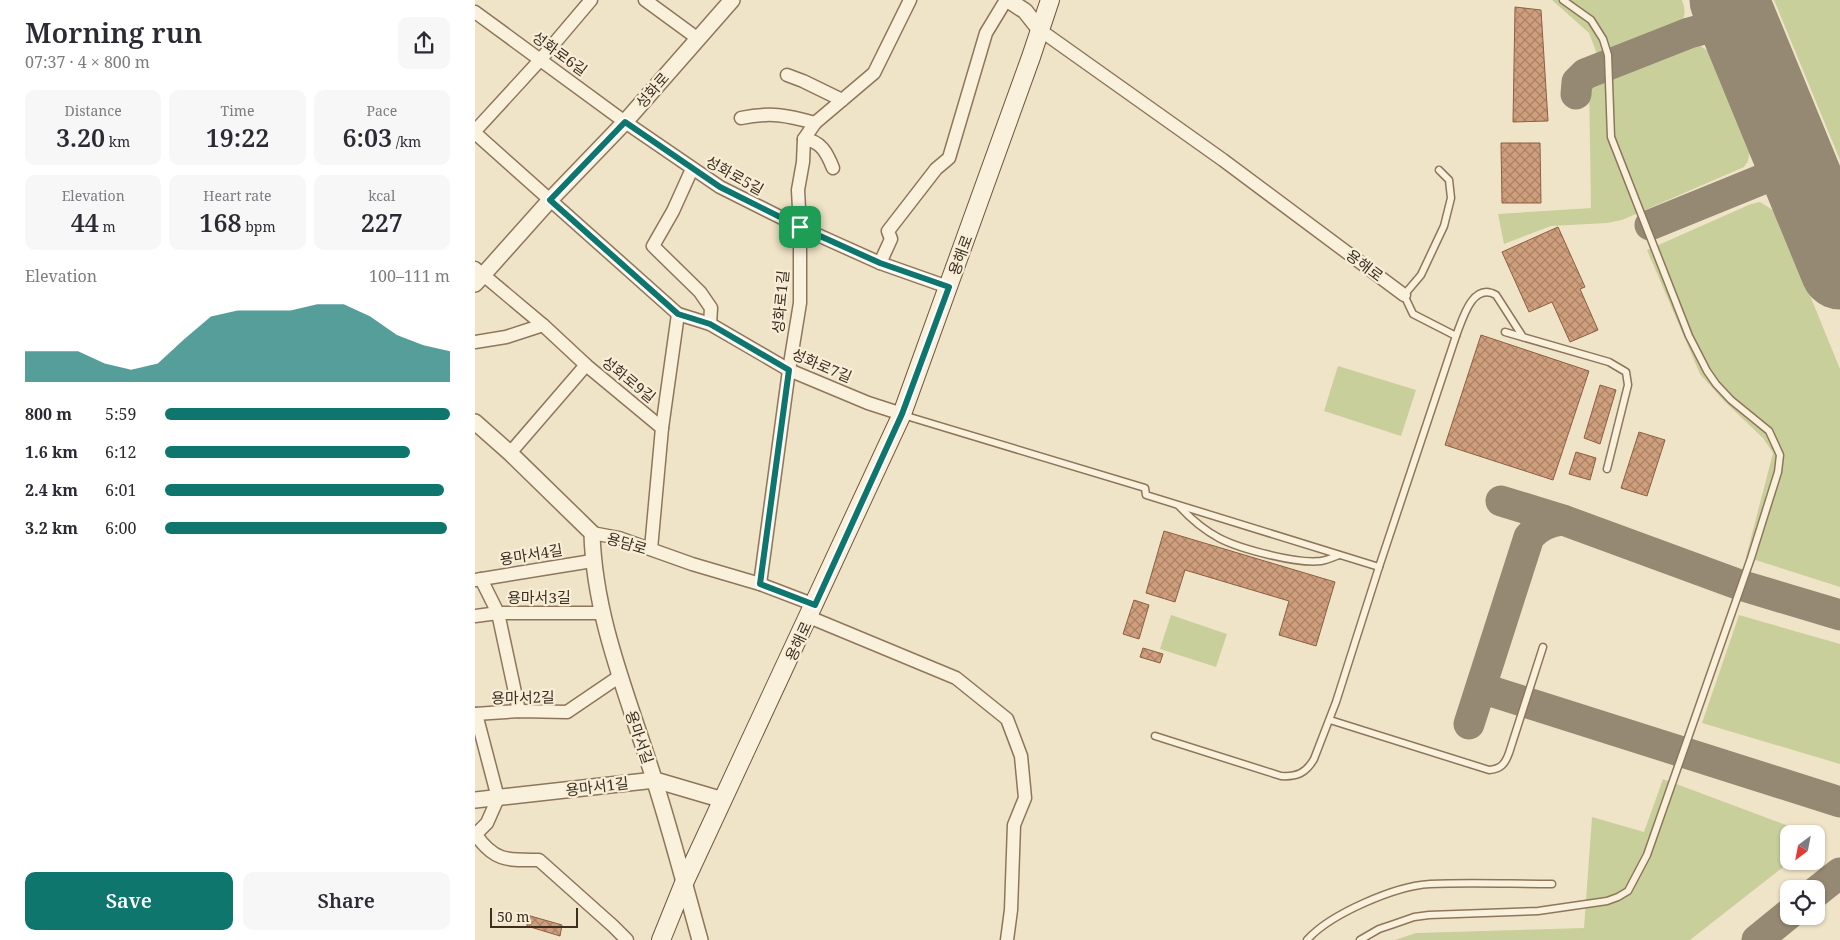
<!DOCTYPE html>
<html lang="en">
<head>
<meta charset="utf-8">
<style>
	body { margin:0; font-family:"Noto Serif","Noto Sans KR",serif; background:#f7f7f7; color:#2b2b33; height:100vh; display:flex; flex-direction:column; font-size:19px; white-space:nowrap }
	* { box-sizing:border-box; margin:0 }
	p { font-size:16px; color:#7c7c81 }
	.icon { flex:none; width:28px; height:28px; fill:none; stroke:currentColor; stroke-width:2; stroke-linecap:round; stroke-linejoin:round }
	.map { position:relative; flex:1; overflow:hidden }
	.drawer { display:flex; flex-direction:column; background:#fff; width:475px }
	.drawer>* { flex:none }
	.needle { width:32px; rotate:212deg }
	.fabs { position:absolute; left:1305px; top:825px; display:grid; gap:10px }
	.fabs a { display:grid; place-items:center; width:45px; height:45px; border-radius:10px; background:#fff; box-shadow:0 1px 4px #0004; font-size:25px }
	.scale { position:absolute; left:15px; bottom:12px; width:88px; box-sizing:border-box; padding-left:5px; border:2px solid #3d2e20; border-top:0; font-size:14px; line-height:18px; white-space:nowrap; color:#3d2e20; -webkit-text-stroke:4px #f7eed8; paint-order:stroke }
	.pin { position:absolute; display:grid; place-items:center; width:42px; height:42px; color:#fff; margin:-21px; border-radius:10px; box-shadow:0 2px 8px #0006 }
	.round { display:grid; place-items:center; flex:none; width:52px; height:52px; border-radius:10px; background:#f7f7f7 }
	.overview { display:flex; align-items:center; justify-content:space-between; height:85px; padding:0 25px }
	h1 { font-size:28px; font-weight:600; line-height:38px }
	.metrics { display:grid; grid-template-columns:repeat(3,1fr); gap:8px; height:85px; padding:5px 25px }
	.metrics div { display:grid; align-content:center; border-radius:10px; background:#f7f7f7; text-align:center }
	.metrics b { font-size:25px; font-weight:600 }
	.metrics small { font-size:14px; font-weight:400 }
	.metrics p { font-size:14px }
	.chart { height:140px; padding:10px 25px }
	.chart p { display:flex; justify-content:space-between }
	.chart svg { width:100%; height:90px; margin-top:5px; fill:#0f766e; opacity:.7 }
	.button { display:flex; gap:10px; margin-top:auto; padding:10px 25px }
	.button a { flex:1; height:58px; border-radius:10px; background:#0f766e; color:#fff; font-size:20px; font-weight:600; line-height:58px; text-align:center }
	.button a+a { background:#f7f7f7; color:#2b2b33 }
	ul { padding:0 25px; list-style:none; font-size:16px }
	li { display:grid; grid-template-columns:80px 60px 1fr; align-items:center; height:38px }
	li i { height:12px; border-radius:6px; background:#0f766e }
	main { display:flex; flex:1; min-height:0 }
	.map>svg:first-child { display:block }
</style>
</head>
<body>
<main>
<section class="drawer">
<div class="overview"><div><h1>Morning run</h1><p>07:37 · 4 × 800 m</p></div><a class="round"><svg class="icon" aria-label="share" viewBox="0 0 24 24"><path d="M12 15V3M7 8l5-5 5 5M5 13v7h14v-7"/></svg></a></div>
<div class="metrics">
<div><p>Distance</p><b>3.20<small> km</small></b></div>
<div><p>Time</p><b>19:22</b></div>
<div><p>Pace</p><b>6:03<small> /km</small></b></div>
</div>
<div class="metrics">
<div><p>Elevation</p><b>44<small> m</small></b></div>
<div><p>Heart rate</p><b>168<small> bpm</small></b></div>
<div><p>kcal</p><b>227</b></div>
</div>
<div class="chart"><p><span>Elevation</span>100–111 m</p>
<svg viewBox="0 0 160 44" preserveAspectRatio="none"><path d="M0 44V29L10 29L20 29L30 35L40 38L50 35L60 23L70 12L80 9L90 9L100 9L110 6L120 6L130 12L140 21L150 26L160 29V44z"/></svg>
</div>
<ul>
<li><b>800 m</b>5:59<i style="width:100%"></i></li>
<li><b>1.6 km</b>6:12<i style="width:86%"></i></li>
<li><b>2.4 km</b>6:01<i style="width:98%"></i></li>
<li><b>3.2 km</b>6:00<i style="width:99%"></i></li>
</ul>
<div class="button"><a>Save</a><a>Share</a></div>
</section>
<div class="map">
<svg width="1365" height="940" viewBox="0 0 1365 940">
	<defs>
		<pattern id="building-cross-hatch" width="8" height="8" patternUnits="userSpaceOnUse" patternTransform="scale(1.25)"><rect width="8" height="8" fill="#cf9f7d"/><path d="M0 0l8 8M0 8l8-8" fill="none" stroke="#a98266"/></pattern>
	</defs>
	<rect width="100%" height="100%" fill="#f0e4c8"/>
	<g fill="#c9cf9b">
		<path d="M1077,0H1207C1212,13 1210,21 1199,29L1124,59L1114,33Z"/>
		<path d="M1299,0H1365V160Z"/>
		<path d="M1218,41L1233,51L1238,59L1275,150L1273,161L1269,167L1147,220L1132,223L1076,226L1029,244L1023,214L1116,208L1114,82L1212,42Z"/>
		<path d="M1285,202L1301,212L1365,369V587L1271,557L1298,453L1288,438L1248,400L1225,374L1172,250L1276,204Z"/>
		<path d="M863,366L941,390L926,436L849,411Z"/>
		<path d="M696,615L752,634L741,667L685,649Z"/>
		<path d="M1264,615L1365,644V764L1227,723Z"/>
		<path d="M1188,779L1319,828L1329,834H1314V861H1316L1215,940H920L941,933L1109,928L1117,817L1169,832Z"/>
	</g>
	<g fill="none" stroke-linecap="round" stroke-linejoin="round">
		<g stroke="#968974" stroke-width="31">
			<path d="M1101,94L1102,82L1110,74L1214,33L1244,25L1254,27L1259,30L1271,43"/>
			<path d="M1293,177L1309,156L1312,142"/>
			<path d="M1175,225L1293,177C1312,175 1323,186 1335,198"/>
			<path d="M1026,501L1088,520L1265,585L1365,615"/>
			<path d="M1006,688L1365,802"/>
			<path d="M994,724L1054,537C1063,526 1074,522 1088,520"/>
			<path d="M1341,892L1365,873"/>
			<path d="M1282,940L1314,914"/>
		</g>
		<path stroke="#968974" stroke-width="79" d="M1254,0L1365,270"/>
	</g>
	<g fill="url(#building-cross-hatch)" stroke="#8d5f41">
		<path d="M1040,7L1066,10L1073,121L1038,122Z"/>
		<path d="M1026,143H1065L1066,203H1027Z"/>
		<path d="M1083,227L1110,287L1105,289L1123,330L1095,342L1077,302L1054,312L1027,252Z"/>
		<path d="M1006,335L1114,371L1078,480L970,445Z"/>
		<path d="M1125,385L1141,390L1125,444L1109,438Z"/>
		<path d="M1164,432L1190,440L1172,496L1146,488Z"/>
		<path d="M1101,452L1121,458L1115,480L1094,474Z"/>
		<path d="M689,531L860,582L841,646L804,635L814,601L710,570L700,602L671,593Z"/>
		<path d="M659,600L674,605L664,639L648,634Z"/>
		<path d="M668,648L688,654L685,663L665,657Z"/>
		<path d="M52,915L87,925L85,936L52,926Z"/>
	</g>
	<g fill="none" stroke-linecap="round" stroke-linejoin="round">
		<defs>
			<g id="service">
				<path d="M1030,332L1134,362L1151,372L1153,385L1132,469"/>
				<path d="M981,336C987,321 997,281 1021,295L1048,337"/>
				<path d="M428,415L670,488L671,495L904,567"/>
				<path d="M704,506C715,518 729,530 744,538C765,549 822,564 846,561C852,560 859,557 864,555"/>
				<path d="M855,720L1014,770C1026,769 1030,764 1034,753L1068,647"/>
				<path d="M680,736L806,776C822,777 831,773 839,759L861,702L904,567L981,336L938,314L929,295L946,275L969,226L976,198L974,180L964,170"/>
				<path d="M832,940C855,914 920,886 955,884C995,882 1036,884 1077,884"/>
				<path d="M885,940L904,929L919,924L939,917L954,915L1063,911L1132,901L1143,897L1153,891L1172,855L1276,558L1303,472L1305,455L1294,431L1256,400L1241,384L1232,371L1214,336L1136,137L1133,55L1128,39L1116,20L1088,0"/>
			</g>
			<g id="minor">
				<path d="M170,0L222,38"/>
				<path d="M0,12L150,122L245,187L325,227L405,263L473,287"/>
				<path d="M565,30L748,160L929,295"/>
				<path d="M312,75L328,81L367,100"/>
				<path d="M266,118C296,112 311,115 340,123"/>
				<path d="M0,131L66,59L116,0"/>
				<path d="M0,133L203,314L235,324L314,370L393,403L427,414"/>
				<path d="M329,139C346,141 352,153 358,168"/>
				<path d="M217,169L198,211L178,246L225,292L236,308L235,324"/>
				<path d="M405,263L416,239L413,231L461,169L474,158L511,33L531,0"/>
				<path d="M0,268L68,325L111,365L187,428"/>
				<path d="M0,342L31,337L68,325"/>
				<path d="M35,453L111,365"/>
				<path d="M117,533L144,538L217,564L285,584L340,605"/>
				<path d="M176,549L187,428L203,314"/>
				<path d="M6,579L23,613L44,711"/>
				<path d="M0,580L117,561"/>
				<path d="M285,584L314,370L325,303V227L323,190L328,162L329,139L340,123L399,73L435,0"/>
				<path d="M0,616L23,613H128"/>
				<path d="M334,617L481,678L532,719L546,756L550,798L539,825L536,910L532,940"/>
				<path d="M0,714L44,711L92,712L145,676"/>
				<path d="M0,835L12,823L23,798L1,714"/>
				<path d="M1,835C20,862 33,860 64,860L138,926L152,940"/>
			</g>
			<g id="tertiary">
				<path d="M533,0L550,11L565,30"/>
				<path d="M0,284L75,200L150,122L257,0"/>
				<path d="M0,422L35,453L117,533C119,618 154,699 179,779C196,832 210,886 225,940"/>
				<path d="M0,800L180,780L248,800"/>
			</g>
			<path id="secondary" d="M186,940L209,883L427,414L556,57L575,0"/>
		</defs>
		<use href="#service" stroke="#8d765c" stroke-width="9"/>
		<use href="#minor" stroke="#8d765c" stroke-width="15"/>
		<use href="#tertiary" stroke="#8d765c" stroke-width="18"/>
		<use href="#secondary" stroke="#6f573f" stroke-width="20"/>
		<use href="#service" stroke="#faf1dc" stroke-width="6"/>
		<use href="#minor" stroke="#faf1dc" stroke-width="12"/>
		<use href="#tertiary" stroke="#faf1dc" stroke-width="15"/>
		<use href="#secondary" stroke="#faf1dc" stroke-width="18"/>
	</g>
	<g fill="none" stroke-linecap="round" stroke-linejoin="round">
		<defs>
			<path id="route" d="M150,122L245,187L325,227L405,263L474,287L427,414L340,605L285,584L314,370L235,324L203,314L75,200Z"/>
		</defs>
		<use href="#route" stroke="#fff" stroke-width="10"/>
		<use href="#route" stroke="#0f766e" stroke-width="6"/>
	</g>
	<g text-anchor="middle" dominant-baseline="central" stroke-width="4.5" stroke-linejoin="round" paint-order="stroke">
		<g font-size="15" fill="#3d2e20" stroke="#f7eed8">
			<text transform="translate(85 53) rotate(36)">성화로6길</text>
			<text transform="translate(177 90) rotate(-49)">성화로</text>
			<text transform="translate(260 175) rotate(29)">성화로5길</text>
			<text transform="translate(485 255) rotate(-70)">용해로</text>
			<text transform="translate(890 265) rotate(37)">용해로</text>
			<text transform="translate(305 302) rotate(-85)">성화로1길</text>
			<text transform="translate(347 365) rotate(23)">성화로7길</text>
			<text transform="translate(154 379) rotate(39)">성화로9길</text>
			<text transform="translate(152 543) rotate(17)">용담로</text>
			<text transform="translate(56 554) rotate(-9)">용마서4길</text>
			<text x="64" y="597">용마서3길</text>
			<text transform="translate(323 641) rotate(-65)">용해로</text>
			<text transform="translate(48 697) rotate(-1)">용마서2길</text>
			<text transform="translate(165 737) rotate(71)">용마서길</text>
			<text transform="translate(122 786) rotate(-7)">용마서1길</text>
		</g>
	</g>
</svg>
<div class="fabs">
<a><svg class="needle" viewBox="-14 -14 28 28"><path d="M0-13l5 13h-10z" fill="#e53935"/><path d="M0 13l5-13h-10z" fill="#7c7c81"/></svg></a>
<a><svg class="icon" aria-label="locate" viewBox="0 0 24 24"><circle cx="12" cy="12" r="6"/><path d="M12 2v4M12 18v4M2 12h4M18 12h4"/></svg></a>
</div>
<div class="scale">50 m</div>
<div class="pin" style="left:325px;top:227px;background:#1e9e55"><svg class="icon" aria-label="arrive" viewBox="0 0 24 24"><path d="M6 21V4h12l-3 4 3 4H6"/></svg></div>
</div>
</main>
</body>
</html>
